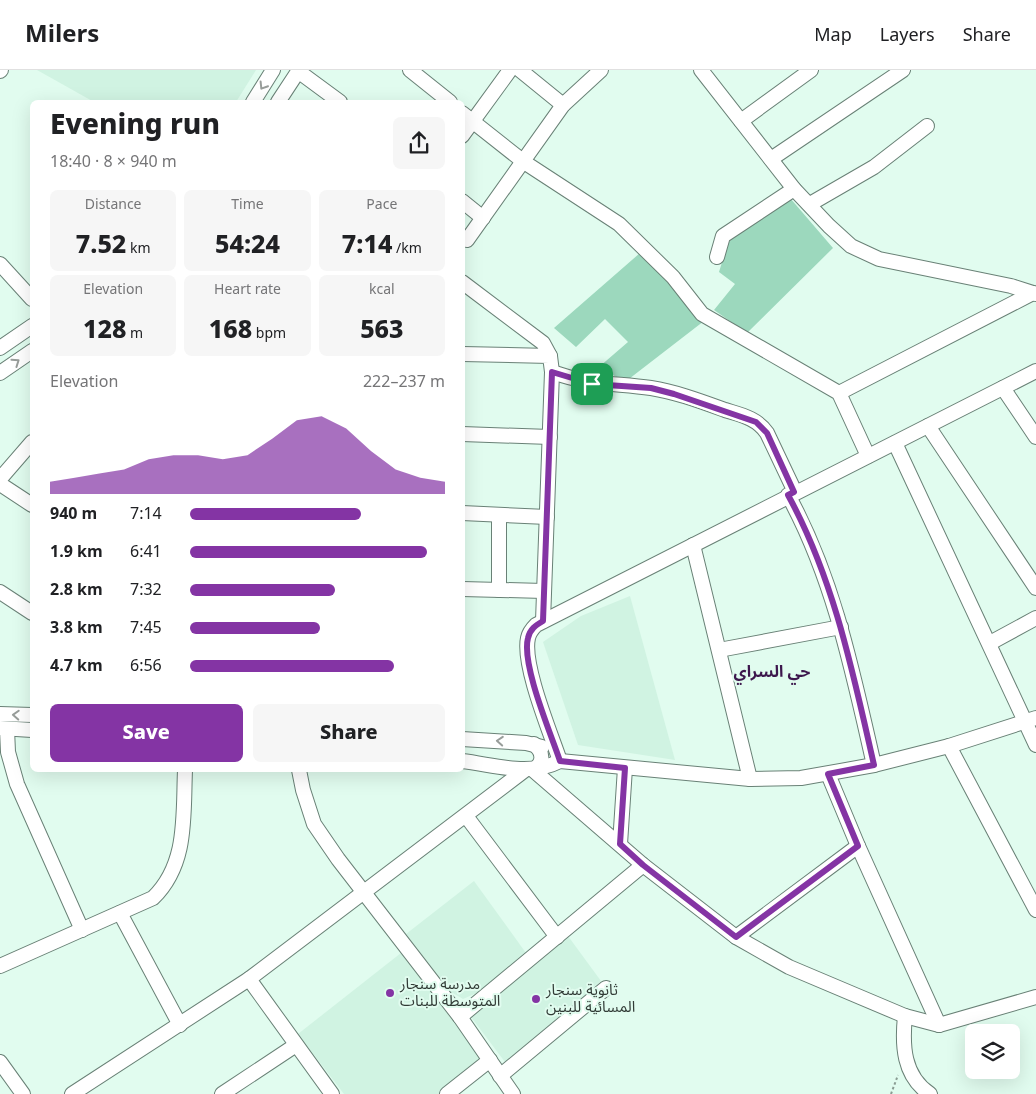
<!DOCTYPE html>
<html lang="en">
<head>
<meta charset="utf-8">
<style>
	body { margin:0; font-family:Georgia,"Noto Sans Arabic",serif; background:#f6f6f6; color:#202124; height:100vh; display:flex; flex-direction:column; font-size:19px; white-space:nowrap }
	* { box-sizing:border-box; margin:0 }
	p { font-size:16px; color:#757577 }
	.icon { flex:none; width:28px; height:28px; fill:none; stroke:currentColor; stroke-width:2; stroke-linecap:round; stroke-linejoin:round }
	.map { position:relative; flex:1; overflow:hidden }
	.details { position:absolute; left:30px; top:30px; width:435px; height:672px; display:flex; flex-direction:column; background:#fff; border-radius:8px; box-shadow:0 5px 20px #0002 }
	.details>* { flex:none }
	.fabs { position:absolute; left:965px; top:954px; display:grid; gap:10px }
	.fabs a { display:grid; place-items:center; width:55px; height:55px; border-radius:8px; background:#fff; box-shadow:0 5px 20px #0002; font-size:25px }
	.pin { position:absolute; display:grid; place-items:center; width:42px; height:42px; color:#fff; margin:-21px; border-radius:10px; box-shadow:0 2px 8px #0006 }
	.round { display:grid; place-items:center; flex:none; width:52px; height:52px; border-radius:8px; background:#f6f6f6 }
	.head { display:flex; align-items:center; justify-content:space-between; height:85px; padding:0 20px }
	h1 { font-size:28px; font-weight:800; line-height:38px }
	.stats { display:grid; grid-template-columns:repeat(3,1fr); gap:8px; height:85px; padding:5px 20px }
	.stats div { display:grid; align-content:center; border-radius:8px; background:#f6f6f6; text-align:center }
	.stats b { font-size:25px; font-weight:800 }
	.stats small { font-size:14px; font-weight:400 }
	.stats p { font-size:14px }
	.chart { height:140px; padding:10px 20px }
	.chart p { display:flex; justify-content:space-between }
	.chart svg { width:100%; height:90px; margin-top:5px; fill:#8434a4; opacity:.7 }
	.button { display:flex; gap:10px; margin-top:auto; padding:10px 20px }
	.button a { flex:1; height:58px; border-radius:8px; background:#8434a4; color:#fff; font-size:20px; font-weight:800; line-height:58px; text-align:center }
	.button a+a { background:#f6f6f6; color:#202124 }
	ul { padding:0 20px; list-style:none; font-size:16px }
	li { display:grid; grid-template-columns:80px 60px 1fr; align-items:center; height:38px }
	li i { height:12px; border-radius:6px; background:#8434a4 }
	header { display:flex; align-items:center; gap:30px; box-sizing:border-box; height:70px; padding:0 25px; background:#fff; border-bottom:1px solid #e0e0e0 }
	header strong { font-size:24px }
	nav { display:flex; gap:28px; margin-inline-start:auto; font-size:18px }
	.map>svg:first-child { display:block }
</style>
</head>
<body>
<header>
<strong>Milers</strong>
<nav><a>Map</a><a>Layers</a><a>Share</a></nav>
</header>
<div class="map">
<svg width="1036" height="1024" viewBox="0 0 1036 1024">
	<rect width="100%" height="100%" fill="#e1fcef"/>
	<g fill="#d0f3e2">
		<path d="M37,0H256L236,32H94Z"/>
		<path d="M630,526L675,690L578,675L543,572L581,546Z"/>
		<path d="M474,811L526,883L479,922L463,929L451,922L406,864Z"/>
		<path d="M568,866L601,911L505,992L471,947Z"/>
		<path d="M401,883L482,989L439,1024H344L298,964Z"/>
	</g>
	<g fill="#9cd8bd">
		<path d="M790,128L833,178L747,263L714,240L735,214L719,202L728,173L735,165Z"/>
		<path d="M640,183L704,251L625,312L599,297L628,272L605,249L576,277L554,258Z"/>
	</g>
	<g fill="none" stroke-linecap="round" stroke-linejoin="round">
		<defs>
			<g id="minor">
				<path d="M410,0L450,32"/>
				<path d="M520,0L563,35"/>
				<path d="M701,0L794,119L829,156L851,176L879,189L1011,216L1036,224"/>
				<path d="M0,1L1,0"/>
				<path d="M298,1L340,32"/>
				<path d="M253,32L273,0"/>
				<path d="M278,32L299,0"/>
				<path d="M462,43L524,92L619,154L673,207L702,244L839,323L868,386"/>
				<path d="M741,51L811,0"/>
				<path d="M462,66L510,0"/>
				<path d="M771,89L903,0"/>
				<path d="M462,131L483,148"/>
				<path d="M810,134L874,97L927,56"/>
				<path d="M467,170L563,35L601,0"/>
				<path d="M717,187L723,166L794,119"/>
				<path d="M0,194L32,229"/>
				<path d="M462,212L543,273L550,286"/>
				<path d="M0,278L32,256"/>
				<path d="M462,284L550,286L552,302L543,551"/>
				<path d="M552,302C588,315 615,313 651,318C676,322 700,331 725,340C741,345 757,348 767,363L795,422"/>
				<path d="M0,303L32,281"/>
				<path d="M1003,318L1036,367"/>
				<path d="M839,323L1033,223"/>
				<path d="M928,356L1036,518"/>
				<path d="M462,364L550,367"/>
				<path d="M895,373L1036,675"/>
				<path d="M0,409L32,372"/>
				<path d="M0,414L32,435"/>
				<path d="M788,425C834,509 853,603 874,695"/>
				<path d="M462,443L547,447"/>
				<path d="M693,475L750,709"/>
				<path d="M462,519L544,521"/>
				<path d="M499,520V445"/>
				<path d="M0,522L32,543"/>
				<path d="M990,573L1036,548"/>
				<path d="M719,580L841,557"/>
				<path d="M0,644L32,645"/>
				<path d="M0,658L32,660"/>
				<path d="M7,659L8,682L17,714L82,860"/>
				<path d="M462,669L526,673L542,677"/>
				<path d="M534,674C544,683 544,693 533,700L643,795L736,867L789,897L905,946L939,955L1036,927"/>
				<path d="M949,676L1036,840"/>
				<path d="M462,691C496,695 529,707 560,691L750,709L801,708L874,695L949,676L1036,648"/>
				<path d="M560,691C551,664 522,595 528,568C529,563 532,559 536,555L1036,301"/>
				<path d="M299,700L303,720L314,754L338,789L460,947L513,1024"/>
				<path d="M828,704L858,776L939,955"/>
				<path d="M466,746L557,867"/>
				<path d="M620,774L625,698"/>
				<path d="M120,843L180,955"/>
				<path d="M736,867L858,776"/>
				<path d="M0,896L153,828C188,794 183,746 185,700"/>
				<path d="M249,909L332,1024"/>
				<path d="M905,946C902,975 903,1006 930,1024"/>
				<path d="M460,947L643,795"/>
				<path d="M0,992L23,1024"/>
				<path d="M500,1006L606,918"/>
				<path d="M72,1024L249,909L525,700"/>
				<path d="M222,1024L296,975"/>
				<path d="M447,1024L490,990"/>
			</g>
		</defs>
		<use href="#minor" stroke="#698176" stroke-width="16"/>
		<path stroke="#8a9c93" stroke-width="2" stroke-dasharray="2.5 2.5" stroke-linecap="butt" d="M891,1024L898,1005"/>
		<use href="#minor" stroke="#fff" stroke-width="14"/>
	</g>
	<defs><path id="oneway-chevron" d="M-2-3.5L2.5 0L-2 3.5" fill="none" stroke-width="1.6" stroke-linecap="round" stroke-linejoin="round" transform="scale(1.25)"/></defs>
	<g stroke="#989d9a">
		<use href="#oneway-chevron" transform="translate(263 16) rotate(122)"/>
		<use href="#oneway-chevron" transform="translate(16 292) rotate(-35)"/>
		<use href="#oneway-chevron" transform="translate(16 645) rotate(-177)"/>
		<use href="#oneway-chevron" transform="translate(500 671) rotate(-176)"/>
	</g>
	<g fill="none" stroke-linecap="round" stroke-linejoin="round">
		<defs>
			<path id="route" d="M552,302L592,314L651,318L674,324L756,352L767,363L794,422L788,425C834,509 853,603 874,695L828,704L858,776L736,867L643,795L620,774L625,698L560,691C551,664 521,594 528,568C530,559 536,555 543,551Z"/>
		</defs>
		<use href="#route" stroke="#fff" stroke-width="10"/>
		<use href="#route" stroke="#8434a4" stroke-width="6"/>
	</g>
	<g fill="#8434a4" stroke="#e1fcef" stroke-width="2">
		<circle cx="390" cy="923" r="5"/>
		<circle cx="536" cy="929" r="5"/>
	</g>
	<g text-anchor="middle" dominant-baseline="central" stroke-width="4" stroke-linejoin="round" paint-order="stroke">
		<g font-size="15" fill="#313b36" stroke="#e1fcef" text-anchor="start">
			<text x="400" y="914">مدرسة سنجار<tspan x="400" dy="17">المتوسطة للبنات</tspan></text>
			<text x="546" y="920">ثانوية سنجار<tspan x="546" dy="17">المسائية للبنين</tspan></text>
		</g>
		<g font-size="16" font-weight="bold" fill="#3d174d" stroke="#e1fcef">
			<text x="772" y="602">حي السراي</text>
		</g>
	</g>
</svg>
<div class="fabs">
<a><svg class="icon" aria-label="layers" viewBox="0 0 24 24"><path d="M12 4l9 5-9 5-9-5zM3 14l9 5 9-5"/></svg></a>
</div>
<div class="pin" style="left:592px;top:314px;background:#1e9e55"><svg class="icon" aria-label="arrive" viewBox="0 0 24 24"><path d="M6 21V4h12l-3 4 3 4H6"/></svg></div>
<section class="details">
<div class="head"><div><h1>Evening run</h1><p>18:40 · 8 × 940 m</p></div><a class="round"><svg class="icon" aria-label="share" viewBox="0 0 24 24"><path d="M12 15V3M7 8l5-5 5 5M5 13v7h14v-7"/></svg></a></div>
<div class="stats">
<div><p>Distance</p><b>7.52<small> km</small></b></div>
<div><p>Time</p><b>54:24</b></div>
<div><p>Pace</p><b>7:14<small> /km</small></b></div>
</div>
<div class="stats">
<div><p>Elevation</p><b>128<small> m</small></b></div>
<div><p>Heart rate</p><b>168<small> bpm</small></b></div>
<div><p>kcal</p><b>563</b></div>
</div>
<div class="chart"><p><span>Elevation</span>222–237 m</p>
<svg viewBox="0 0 160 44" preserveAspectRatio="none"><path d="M0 44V38L10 36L20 34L30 32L40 27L50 25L60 25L70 27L80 25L90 17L100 8L110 6L120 12L130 23L140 32L150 36L160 38V44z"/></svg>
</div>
<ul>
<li><b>940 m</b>7:14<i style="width:67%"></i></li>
<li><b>1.9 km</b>6:41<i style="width:93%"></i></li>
<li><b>2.8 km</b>7:32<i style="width:57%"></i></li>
<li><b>3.8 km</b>7:45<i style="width:51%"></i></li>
<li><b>4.7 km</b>6:56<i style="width:80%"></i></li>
</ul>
<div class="button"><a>Save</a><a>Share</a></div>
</section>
</div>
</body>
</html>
